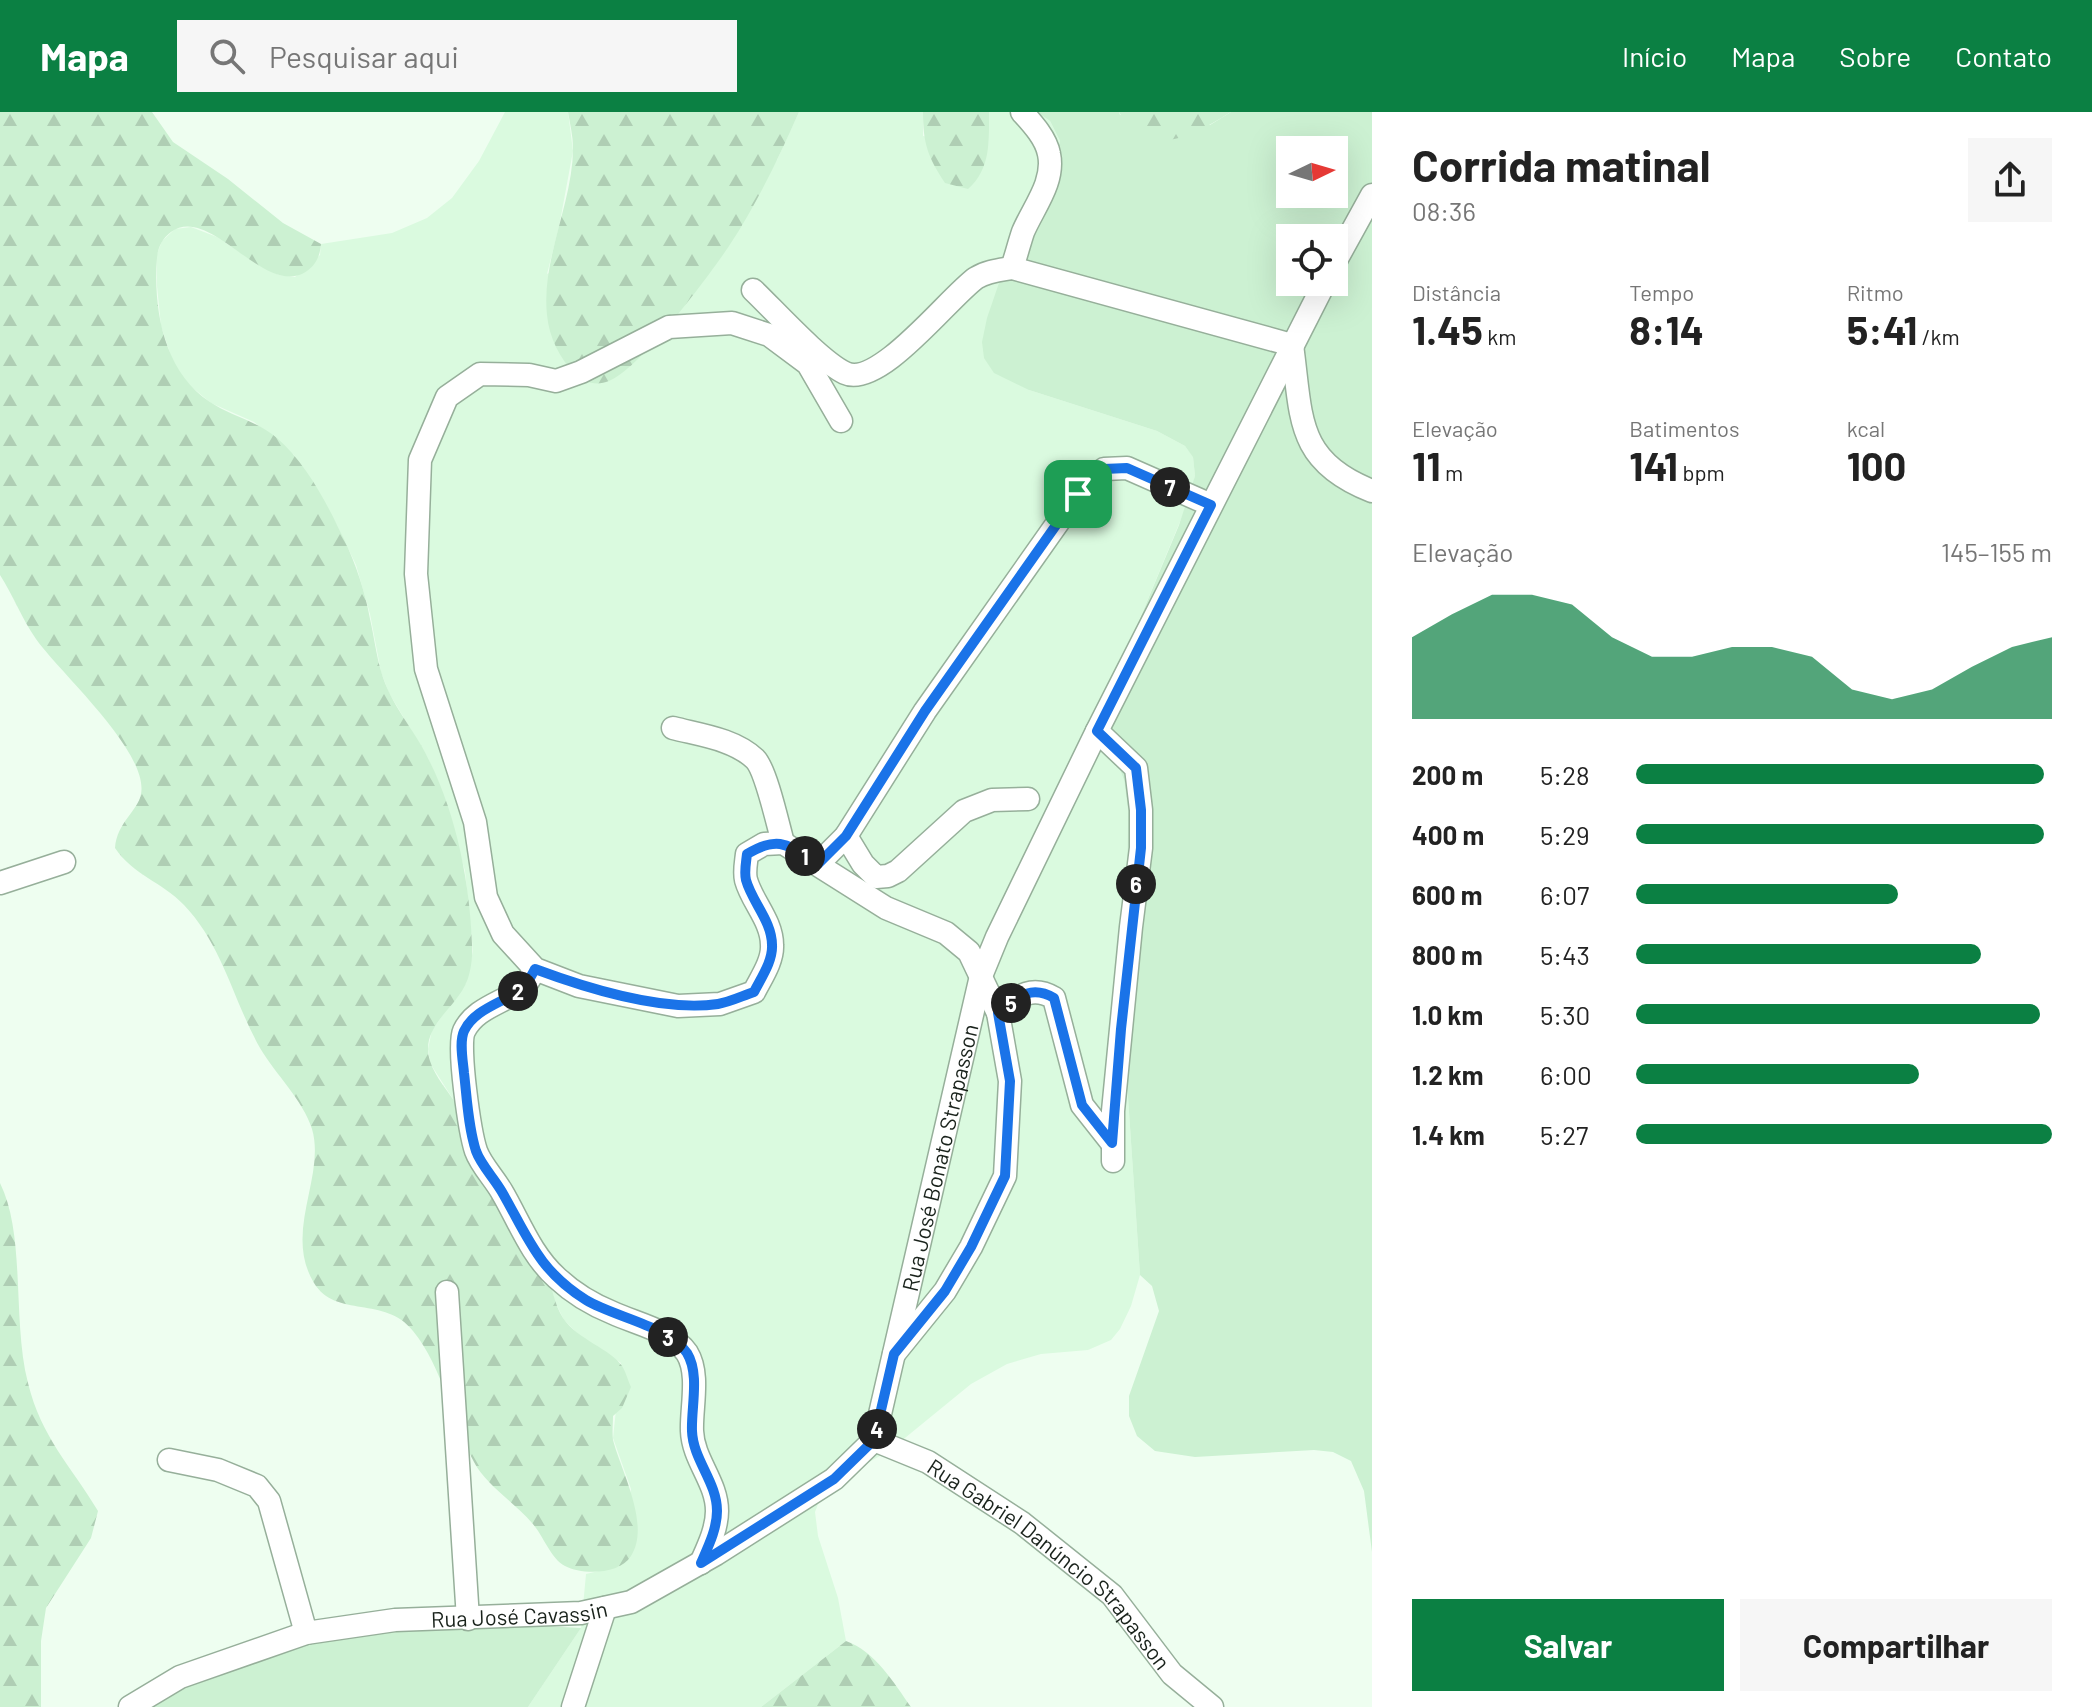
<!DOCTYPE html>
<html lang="pt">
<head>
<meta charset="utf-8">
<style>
	body { margin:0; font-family:Barlow,sans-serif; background:#f6f6f6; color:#222; height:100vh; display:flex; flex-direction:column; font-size:30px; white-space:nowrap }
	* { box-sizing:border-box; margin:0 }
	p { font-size:26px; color:#767676 }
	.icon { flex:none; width:44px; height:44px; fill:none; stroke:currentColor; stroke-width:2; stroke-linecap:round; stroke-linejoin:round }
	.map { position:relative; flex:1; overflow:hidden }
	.sheet { display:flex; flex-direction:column; background:#fff; width:720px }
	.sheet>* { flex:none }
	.needle { width:52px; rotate:85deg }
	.tools { position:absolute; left:1276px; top:24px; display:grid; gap:16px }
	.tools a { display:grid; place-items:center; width:72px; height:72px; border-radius:0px; background:#fff; box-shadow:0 8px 32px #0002; font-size:40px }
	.pin { position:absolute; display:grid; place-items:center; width:68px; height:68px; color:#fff; margin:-34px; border-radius:16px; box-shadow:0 4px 12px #0006 }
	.km { position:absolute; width:40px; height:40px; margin:-20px; border-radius:50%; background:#222; color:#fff; font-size:22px; line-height:40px; text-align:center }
	.round { display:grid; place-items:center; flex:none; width:84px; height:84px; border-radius:0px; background:#f6f6f6 }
	.overview { display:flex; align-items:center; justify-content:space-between; height:136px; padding:0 40px }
	h1 { font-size:44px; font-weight:700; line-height:60px }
	.figures { display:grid; grid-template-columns:repeat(3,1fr); gap:12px; height:136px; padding:8px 40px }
	.figures div { display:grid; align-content:center }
	.figures b { font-size:40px; font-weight:700 }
	.figures small { font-size:22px; font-weight:400 }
	.figures p { font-size:22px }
	.chart { height:224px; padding:16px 40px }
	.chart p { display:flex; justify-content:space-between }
	.chart svg { width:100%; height:144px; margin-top:8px; fill:#0b8043; opacity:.7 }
	.button { display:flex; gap:16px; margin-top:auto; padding:16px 40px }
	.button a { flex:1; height:92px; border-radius:0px; background:#0b8043; color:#fff; font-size:32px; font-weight:700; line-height:92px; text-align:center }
	.button a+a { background:#f6f6f6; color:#222 }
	ul { padding:0 40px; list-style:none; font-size:26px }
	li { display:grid; grid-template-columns:128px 96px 1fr; align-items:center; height:60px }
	li i { height:20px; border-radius:10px; background:#0b8043 }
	header { display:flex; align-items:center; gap:48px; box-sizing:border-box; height:112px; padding:0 40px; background:#0b8043; color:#fff }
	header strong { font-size:38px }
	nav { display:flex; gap:44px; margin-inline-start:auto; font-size:28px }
	.search { width:560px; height:72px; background:#f6f6f6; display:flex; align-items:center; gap:20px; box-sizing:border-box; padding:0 28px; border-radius:0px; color:#767676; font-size:30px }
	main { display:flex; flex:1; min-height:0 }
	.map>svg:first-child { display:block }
</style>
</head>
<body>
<header>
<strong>Mapa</strong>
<div class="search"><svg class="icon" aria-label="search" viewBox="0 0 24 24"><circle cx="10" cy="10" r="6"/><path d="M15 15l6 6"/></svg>Pesquisar aqui</div>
<nav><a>Início</a><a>Mapa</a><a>Sobre</a><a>Contato</a></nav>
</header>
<main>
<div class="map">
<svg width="1372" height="1595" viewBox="0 0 1372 1595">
	<defs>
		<pattern id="forest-firs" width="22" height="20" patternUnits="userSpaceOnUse" patternTransform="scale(2)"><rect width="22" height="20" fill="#ccf1d2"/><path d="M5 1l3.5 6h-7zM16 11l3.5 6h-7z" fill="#afceb4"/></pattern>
	</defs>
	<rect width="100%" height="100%" fill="#eefef0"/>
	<path fill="#dafadf" d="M505,0H568L573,39L559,115L547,162L777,48L799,0H923V24L988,36L989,0H1037L1050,9L1060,29L1056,45L1029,278L1157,319L1185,334L1193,344L1195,364L1189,388L1118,559L1107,625L1124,668L1128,700L1124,926L1140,1163L1131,1194L1120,1217L1111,1228L1088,1238L1041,1242L1007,1252L971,1272L889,1339L842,1365L823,1379L815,1400L818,1424L838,1486L846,1529L761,1595H528L581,1516L586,1462L620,1454L631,1377L613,1326L621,1251L582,1226L564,1208L555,1190L543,1144L458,995L430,951L428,937L432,918L466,871L473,839L465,759L439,671L428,646L389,581L381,560L370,502L356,453L337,413L294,343L254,310L211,291L188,272L174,253L161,214L157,174V142L162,129L175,117L191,115L217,125L257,152L279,163L295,165L320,143L321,132L392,121L427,106L452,86L479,49Z"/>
	<g fill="#ccf1d2" fill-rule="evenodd">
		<path d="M1037,0H1119L1120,3L1210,13L1231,0H1372V1440L1364,1379L1351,1349L1333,1340L1314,1338L1195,1345L1155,1339L1137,1324L1129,1304V1284L1159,1199L1152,1174L1140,1163L1124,926L1128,700L1124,668L1107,625L1118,559L1179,413L1195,364L1193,345L1185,334L1157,319L1029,278L994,261L984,246L982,230L987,206L1011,136L1056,45L1060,29L1050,9ZM1290,38H1334V82H1290ZM1290,126H1334V170H1290Z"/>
		<path d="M453,1509L581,1516L528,1595H152L171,1580L253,1540Z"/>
	</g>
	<g fill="url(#forest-firs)">
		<path d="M0,0H152L173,30L228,67L283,111L321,132C320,146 314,156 302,162C260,180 209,92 171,120C162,127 158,135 157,146C153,198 164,260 210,290C231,304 257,309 277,326C307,352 327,392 344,427C356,453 365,479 370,507C374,524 376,542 381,559C390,592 414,617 428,646C456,701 470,771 472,832C473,843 471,859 467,869C456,897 419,915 430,949C435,965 449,980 458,995C475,1023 491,1053 507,1081C518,1101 531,1121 541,1141C551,1162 551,1187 563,1206C578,1228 611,1237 622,1254C626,1260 628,1269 631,1275L622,1296L613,1304C613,1311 612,1320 613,1328C621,1359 651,1413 631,1444C619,1463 582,1463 565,1454C551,1447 543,1423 532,1411C516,1392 485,1372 474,1350C452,1309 443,1256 413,1219C385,1183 336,1207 314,1171C283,1120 326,1065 312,1017C303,988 276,963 260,936C233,888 223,834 184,793C161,769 134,764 115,736C117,710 138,699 141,682C149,640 60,561 36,527C22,507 13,483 0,463Z"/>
		<path d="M568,0H799C779,45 757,92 729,134C709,164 639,258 609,269C597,274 584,271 575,262C560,247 549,225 547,203C541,147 573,91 573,36C573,24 570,12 568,0Z"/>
		<path d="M923,0H989C989,29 991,57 968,77L945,71C928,45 923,32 923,0Z"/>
		<path d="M1119,0H1231C1193,24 1146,50 1119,0Z"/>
		<path d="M0,1071C26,1123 12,1210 28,1271C41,1325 71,1354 98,1399L91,1426L46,1496L41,1529V1595H0Z"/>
		<path d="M846,1529C875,1539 894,1571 911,1595H761Z"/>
	</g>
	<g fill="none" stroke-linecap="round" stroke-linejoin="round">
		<defs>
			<g id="minor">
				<path d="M1334,152L1372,83"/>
				<path d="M1012,156C1016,144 1019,132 1023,120C1033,96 1055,70 1049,42C1046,26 1032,11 1022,0"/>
				<path d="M753,178C775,199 820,249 845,261C879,277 949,185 976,166C987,159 1000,158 1012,156L1292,233C1302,305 1295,349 1372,379"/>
				<path d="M841,309L808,252L769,223L732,211L669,215L581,260L556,269L529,263L480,262L447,285L420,348L416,462L426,557L475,710L486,785L503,822L535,857L579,874L678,894L720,892L754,880C761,866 773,849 772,833C772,809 752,790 746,768C744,760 746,751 747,742L764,732L783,731L886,796L946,821L969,840L998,901L1010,969L1005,1064L971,1135L945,1179L894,1242"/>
				<path d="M673,616C700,623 734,627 755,647C766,658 778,713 783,731"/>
				<path d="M1097,619L1136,656L1141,698V736L1131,815L1113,999V1049"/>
				<path d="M846,724L863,752L876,765L888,764L898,759L964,699L992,688L1028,687"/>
				<path d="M818,752L846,724L925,599L1078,382L1104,357L1127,356L1211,393"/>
				<path d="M0,771L64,750"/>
				<path d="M535,857C530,866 526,875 517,880C498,892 474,898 464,919C457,934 470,1021 476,1039C481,1053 494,1066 502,1080C519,1109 531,1143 557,1166C573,1181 593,1193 613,1201C637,1212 672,1219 687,1241C700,1262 691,1296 692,1319C693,1348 717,1370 717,1399C717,1417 708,1435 701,1451"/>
				<path d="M998,901C1017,886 1030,872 1054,886L1082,993L1112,1031"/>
				<path d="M447,1180L468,1507"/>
				<path id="s1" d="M874,1328L981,864L997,825L1097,619L1325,170"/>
				<path id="s2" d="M874,1328L928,1350L1022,1411L1112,1483L1172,1562L1212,1595"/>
				<path d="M169,1348L218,1358L257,1374L269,1389L306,1521"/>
				<path id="s3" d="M130,1595L180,1565L306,1521L395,1508L581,1501L631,1490L716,1442L834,1367L874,1328"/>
				<path d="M573,1595L605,1496"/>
			</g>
		</defs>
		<use href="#minor" stroke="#96af9a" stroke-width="25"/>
		<use href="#minor" stroke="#fff" stroke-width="22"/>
	</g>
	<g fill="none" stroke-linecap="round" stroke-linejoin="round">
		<defs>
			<path id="route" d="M1127,356L1211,393L1097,619L1136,656L1141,698V736L1121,917L1112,1031L1082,993L1054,886C1030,872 1017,886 998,901L1010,969L1005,1064L971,1135L945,1179L894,1242L874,1328L834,1367L701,1451C708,1435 717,1417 717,1399C717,1370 693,1348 692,1319C691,1296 700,1262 687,1241C669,1214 614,1205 586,1188C538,1158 528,1125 502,1080C494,1066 481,1053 476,1039C468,1014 467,986 464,961C463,949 459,930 464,919C474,898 499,892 517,880C526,875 530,866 535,857C586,876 663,900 718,892C730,890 742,884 754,880C761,866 773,849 772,833C772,809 752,790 746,768C744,760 746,751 747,742C780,722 789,734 818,752L846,724L925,599L1078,382L1104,357Z"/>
		</defs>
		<use href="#route" stroke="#fff" stroke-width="16"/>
		<use href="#route" stroke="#1a73e8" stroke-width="10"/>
	</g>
	<g text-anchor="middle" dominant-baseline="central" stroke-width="7" stroke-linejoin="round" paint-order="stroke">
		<g font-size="22" fill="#19221b" stroke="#fff">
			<text stroke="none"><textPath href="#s1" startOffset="290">Rua José Bonato Strapasson</textPath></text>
			<text stroke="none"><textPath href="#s2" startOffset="218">Rua Gabriel Danúncio Strapasson</textPath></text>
			<text stroke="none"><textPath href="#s3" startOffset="406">Rua José Cavassin</textPath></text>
		</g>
	</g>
</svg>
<div class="tools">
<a><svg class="needle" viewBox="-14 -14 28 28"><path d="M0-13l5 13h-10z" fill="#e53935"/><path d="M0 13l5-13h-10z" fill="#767676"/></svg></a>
<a><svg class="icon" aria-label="locate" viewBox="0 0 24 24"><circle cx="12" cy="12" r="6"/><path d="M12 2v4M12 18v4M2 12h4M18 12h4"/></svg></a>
</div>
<div class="pin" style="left:1078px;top:382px;background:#1e9e55"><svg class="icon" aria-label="arrive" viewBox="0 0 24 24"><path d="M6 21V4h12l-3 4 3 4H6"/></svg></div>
<b class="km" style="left:805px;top:744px">1</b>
<b class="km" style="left:518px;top:879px">2</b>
<b class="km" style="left:668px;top:1225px">3</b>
<b class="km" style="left:877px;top:1317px">4</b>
<b class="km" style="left:1011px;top:891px">5</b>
<b class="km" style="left:1136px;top:772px">6</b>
<b class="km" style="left:1170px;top:375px">7</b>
</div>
<section class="sheet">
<div class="overview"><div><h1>Corrida matinal</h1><p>08:36</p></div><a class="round"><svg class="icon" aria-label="share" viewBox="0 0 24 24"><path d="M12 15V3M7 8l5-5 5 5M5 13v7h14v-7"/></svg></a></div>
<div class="figures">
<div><p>Distância</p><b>1.45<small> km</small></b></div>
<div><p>Tempo</p><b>8:14</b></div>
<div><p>Ritmo</p><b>5:41<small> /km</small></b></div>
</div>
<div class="figures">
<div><p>Elevação</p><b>11<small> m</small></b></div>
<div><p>Batimentos</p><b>141<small> bpm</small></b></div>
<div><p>kcal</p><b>100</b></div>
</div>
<div class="chart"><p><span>Elevação</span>145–155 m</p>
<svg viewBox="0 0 160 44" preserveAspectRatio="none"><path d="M0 44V19L10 12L20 6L30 6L40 9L50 19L60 25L70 25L80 22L90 22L100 25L110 35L120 38L130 35L140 28L150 22L160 19V44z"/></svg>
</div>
<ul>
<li><b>200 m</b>5:28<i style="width:98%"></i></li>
<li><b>400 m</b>5:29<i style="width:98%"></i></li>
<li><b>600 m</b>6:07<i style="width:63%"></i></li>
<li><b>800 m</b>5:43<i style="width:83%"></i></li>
<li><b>1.0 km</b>5:30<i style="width:97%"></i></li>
<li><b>1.2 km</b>6:00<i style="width:68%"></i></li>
<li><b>1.4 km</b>5:27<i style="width:100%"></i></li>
</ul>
<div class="button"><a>Salvar</a><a>Compartilhar</a></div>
</section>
</main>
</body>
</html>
